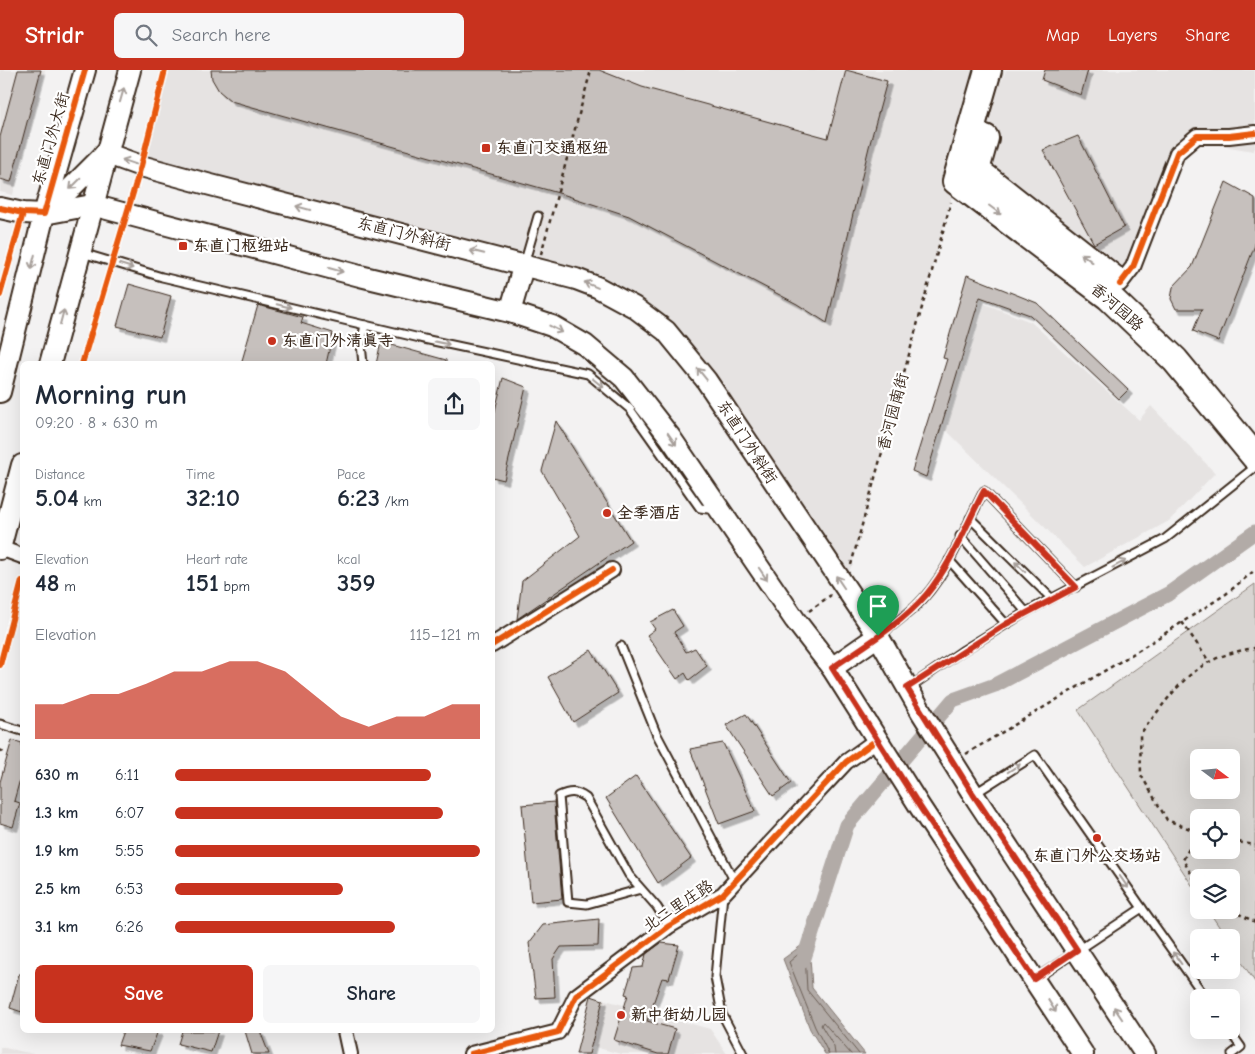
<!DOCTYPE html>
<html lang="en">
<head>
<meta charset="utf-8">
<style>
	body { margin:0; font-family:"Comic Neue","LXGW WenKai TC",sans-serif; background:#f6f6f7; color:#1f2937; height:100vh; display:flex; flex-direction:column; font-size:19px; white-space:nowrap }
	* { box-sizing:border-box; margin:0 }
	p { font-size:16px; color:#747a83 }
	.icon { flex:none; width:28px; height:28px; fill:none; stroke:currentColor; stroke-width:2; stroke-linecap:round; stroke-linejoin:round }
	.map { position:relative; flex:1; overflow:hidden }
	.drawer { position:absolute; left:20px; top:291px; width:475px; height:672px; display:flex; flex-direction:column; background:#fff; border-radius:8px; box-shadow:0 5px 20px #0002 }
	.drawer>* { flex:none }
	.needle { width:32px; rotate:106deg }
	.fabs { position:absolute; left:1190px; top:679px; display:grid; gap:10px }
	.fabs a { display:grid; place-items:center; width:50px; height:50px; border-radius:8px; background:#fff; box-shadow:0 5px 20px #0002; font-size:25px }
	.pin { position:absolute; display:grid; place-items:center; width:42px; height:42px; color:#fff; margin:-51px -21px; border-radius:50% 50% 50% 0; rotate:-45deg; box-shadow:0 0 5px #0007 }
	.pin .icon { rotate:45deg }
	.round { display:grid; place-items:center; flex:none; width:52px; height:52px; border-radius:8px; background:#f6f6f7 }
	.overview { display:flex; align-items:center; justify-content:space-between; height:85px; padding:0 15px }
	h1 { font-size:28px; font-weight:700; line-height:38px }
	.stats { display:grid; grid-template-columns:repeat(3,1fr); gap:8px; height:85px; padding:5px 15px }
	.stats div { display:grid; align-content:center }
	.stats b { font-size:25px; font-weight:700 }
	.stats small { font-size:14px; font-weight:400 }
	.stats p { font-size:14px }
	.chart { height:140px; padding:10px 15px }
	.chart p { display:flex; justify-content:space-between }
	.chart svg { width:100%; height:90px; margin-top:5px; fill:#c8321e; opacity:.7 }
	.primary-button { display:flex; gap:10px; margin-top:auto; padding:10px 15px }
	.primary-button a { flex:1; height:58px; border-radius:8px; background:#c8321e; color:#fff; font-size:20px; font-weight:700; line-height:58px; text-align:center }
	.primary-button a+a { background:#f6f6f7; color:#1f2937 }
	ul { padding:0 15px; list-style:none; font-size:16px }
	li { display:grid; grid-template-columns:80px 60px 1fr; align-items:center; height:38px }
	li i { height:12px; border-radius:6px; background:#c8321e }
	header { display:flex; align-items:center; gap:30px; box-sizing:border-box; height:70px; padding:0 25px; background:#c8321e; color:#fff }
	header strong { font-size:24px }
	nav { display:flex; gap:28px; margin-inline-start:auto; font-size:18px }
	.search { width:350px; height:45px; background:#f6f6f7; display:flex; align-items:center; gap:12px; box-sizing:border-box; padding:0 18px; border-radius:8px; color:#747a83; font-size:19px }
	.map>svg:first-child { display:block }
</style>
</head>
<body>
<header>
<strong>Stridr</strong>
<div class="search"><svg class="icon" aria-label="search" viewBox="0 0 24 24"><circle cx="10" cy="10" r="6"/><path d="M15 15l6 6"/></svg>Search here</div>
<nav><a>Map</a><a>Layers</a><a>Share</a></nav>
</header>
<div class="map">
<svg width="1255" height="984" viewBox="0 0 1255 984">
	<defs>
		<filter id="shadow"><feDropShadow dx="4.5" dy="4.5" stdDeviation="0" flood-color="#0004"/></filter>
	</defs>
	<rect width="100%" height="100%" fill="#f3f2f2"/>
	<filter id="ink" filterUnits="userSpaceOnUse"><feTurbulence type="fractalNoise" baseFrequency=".02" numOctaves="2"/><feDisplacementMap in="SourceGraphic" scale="10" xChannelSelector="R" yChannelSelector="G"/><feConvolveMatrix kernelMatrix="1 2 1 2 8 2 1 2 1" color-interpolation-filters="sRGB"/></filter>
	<g filter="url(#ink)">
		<g fill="#e6e3e2">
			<path d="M0,0H45L13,125L0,122Z"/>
			<path d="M165,0H1005L1002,12L1006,0H1255V78L1253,81L1178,68L1125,210L956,111L852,494L843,517L666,261L597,217L141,96Z"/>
			<path d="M985,234L1031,252L1139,350L1151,336L1215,403L1169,451L1085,497L946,360Z"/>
			<path d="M591,926L710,959L727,984H621L579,973Z"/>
			<path d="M0,977L34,984H0Z"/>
		</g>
		<path fill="#d8d5d2" stroke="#8a8078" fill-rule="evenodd" d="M1255,514V912L1231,876V868L1226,867L1208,840H1231V808H1199V826L1078,640ZM1199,688H1231V720H1199ZM1199,748H1231V780H1199Z"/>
		<path fill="#b2aba7" stroke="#827770" d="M809,870L812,918L865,984H825L810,959L783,889Z"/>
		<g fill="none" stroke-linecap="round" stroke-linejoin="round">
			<g stroke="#6b5e55" stroke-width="1">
				<path d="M829,984L815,957L789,892L802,881L805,883L807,920L859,984"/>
				<path d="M835,984L834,977L821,955L823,952L851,984"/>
			</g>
			<path stroke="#b2aba7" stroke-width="15" d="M803,891L847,755L953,630L995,615L1168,524L1255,462"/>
		</g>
		<g fill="#c6c0bd" stroke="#3b2a1e" filter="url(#shadow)">
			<path d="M18,0H41L11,112L0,109V67Z"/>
			<path d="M211,0H599L642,17L828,68L846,0L887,11L869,77L827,253L797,234L629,146L562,124L231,31L219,21L212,9Z"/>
			<path d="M1045,0H1088L1081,25L1042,10Z"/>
			<path d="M1078,66L1124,157L1094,174L1043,80Z"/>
			<path d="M1226,112L1255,128V175L1218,271L1193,261L1202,239H1176L1171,229L1173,217L1192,197Z"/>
			<path d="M967,205L1037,233L1128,320L1119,329L1030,245L980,227L926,407L912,401L947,289L943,288Z"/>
			<path d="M129,214L171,226L160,267L117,256Z"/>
			<path d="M258,235L303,247L301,253L333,263L326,294H241Z"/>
			<path d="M381,272L446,290V294H376Z"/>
			<path d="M503,308L526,317L504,410L492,407V353Z"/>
			<path d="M556,351L631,471L517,549L522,511L580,466L542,401Z"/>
			<path d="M673,540L683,556L674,562L686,582L695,578L707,596L689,610L685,603L677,609L647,565L655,559L650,552Z"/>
			<path d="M591,580L618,623L573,652L548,607Z"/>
			<path d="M746,644L791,713L773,726L726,655Z"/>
			<path d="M12,670L22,673V702L14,731L20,733L13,757L0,753V712Z"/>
			<path d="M723,673L755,741L719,754L690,679Z"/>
			<path d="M636,706L691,788L658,813L606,728Z"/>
			<path d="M554,732L562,829L531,832L522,735Z"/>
			<path d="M599,849L598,876L561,877L553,889L555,927L536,928L529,873L543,855Z"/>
			<path d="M661,873L679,875L669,909L662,908L647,951L675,959L668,984H658L614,970L628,925L625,924L633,898L643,897L646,884Z"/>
			<path d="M19,904H22V942L10,938Z"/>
			<path d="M591,926L603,930L589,984H576Z"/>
			<path d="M123,961H158L150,981L118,975Z"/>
			<path d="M182,961H218L211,982L178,974Z"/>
			<path d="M245,961H260L269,984H252Z"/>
		</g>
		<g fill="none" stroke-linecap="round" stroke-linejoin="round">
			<defs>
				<g id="lane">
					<path d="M82,183L162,207L424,269L588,304L630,339L700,438L716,440"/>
					<path d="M525,191L538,146"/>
					<path d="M363,294L361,274L365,255"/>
					<path d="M970,448L1051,528"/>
					<path d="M960,466L1026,542"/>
					<path d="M949,490L1006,554"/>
					<path d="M879,566C891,556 904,547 915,537C947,507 964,459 984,421L1076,517"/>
					<path d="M621,576L656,663L735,812"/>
					<path d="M910,617L962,581L1026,542L1165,469L1255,397"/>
					<path d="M0,654L22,661"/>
					<path d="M974,724L1035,685L1142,838L1035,909"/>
					<path d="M641,819L587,834L568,832L559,726C570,721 576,721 586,728L629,805L657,837L669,856"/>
					<path d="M723,825L715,907L722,944L743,984"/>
					<path d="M1142,838L1206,928"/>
					<path d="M1229,960L1241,977L1232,984"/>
				</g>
				<g id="street">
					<path d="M1120,214L1133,197L1177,83L1197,66H1229L1255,63"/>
					<path d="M0,478L22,486"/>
					<path d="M492,575L612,500"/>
					<path d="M345,961L350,984"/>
					<path d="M471,984L558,962L576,926L669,856L723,824L846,692L878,669"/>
				</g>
				<g id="secondary">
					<path d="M105,83L141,96L207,114L576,209L597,217L634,237L666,261L706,310L878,566L922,643L973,724L1145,984"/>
					<path d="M0,138L23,143L44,144L92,135L360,206L510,242L552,256L585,275L624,308L670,367L795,550L832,598L920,737L1083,984"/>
					<path d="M46,143L105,84"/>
					<path d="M510,242L524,194"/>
					<path d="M50,294L130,0"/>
					<path d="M0,322L44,144L85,0"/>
					<path d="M0,479L22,395"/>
					<path d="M832,598L878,566"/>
				</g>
				<g id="highway">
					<path d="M988,0L956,111L1109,227L1175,290L1255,387"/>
					<path d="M985,68L976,100L1114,209"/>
				</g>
			</defs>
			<use href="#lane" stroke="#3b2a1e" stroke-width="11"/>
			<use href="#street" stroke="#3b2a1e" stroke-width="18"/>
			<use href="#secondary" stroke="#3b2a1e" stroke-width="24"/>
			<use href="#highway" stroke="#3b2a1e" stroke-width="30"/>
			<g stroke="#3b2a1e" stroke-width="2.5" stroke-dasharray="4 4" stroke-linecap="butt">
				<path d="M541,184L591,0"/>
				<path d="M851,495L951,132"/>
				<path d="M809,541L831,525"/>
				<path d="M1182,552L1208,590"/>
				<path d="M0,680L4,682"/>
				<path d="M966,684L1136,582L1226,524L1255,500"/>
				<path d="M1231,771L1255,775"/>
				<path d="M1199,817L1183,790L1198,762L1167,750L1141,705L1140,664C1177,618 1192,587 1255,578"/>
				<path d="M1231,840L1255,852"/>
			</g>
			<use href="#lane" stroke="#fff" stroke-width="7"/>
			<use href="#street" stroke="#fff" stroke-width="14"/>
			<use href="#secondary" stroke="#fff" stroke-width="20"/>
			<use href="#highway" stroke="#fff" stroke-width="26"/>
			<defs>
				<g id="cycleway">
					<path d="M0,138L23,143L44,144L85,0"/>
					<path d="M1120,214L1133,197L1177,83L1197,66H1229L1255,63"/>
					<path d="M0,225L23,143"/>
					<path d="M82,294L141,96L165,0"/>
					<path d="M492,575L612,500"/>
					<path d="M0,595L22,511"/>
					<path d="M471,984L558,962L576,926L669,856L723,824L846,692L878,669"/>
				</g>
			</defs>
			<use href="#cycleway" stroke="#fff" stroke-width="9"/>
			<use href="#cycleway" stroke="#e8590c" stroke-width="6"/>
		</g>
		<defs><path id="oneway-shaft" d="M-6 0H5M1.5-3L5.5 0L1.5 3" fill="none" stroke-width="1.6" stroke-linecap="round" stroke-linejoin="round" transform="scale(1.25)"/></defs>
		<g stroke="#a79f9a">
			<use href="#oneway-shaft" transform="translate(122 25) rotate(-74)"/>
			<use href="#oneway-shaft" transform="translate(129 92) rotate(-161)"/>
			<use href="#oneway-shaft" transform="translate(75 114) rotate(135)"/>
			<use href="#oneway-shaft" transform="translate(303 138) rotate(-165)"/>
			<use href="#oneway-shaft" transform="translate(995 140) rotate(37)"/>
			<use href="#oneway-shaft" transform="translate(477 182) rotate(-166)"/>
			<use href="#oneway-shaft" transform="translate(1087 188) rotate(-142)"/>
			<use href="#oneway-shaft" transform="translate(33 192) rotate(104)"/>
			<use href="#oneway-shaft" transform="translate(126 196) rotate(17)"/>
			<use href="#oneway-shaft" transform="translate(336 200) rotate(15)"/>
			<use href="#oneway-shaft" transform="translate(591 215) rotate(-157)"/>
			<use href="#oneway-shaft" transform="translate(284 236) rotate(13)"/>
			<use href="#oneway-shaft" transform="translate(62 247) rotate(-75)"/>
			<use href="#oneway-shaft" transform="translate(556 259) rotate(27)"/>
			<use href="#oneway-shaft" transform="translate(442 273) rotate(12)"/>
			<use href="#oneway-shaft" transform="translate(702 304) rotate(-129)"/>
			<use href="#oneway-shaft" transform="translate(598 313) rotate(39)"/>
			<use href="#oneway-shaft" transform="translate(672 369) rotate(55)"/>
			<use href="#oneway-shaft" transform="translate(1119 494) rotate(-28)"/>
			<use href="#oneway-shaft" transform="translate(1020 497) rotate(-135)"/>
			<use href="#oneway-shaft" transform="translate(763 504) rotate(56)"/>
			<use href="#oneway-shaft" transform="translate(840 512) rotate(-124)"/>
			<use href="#oneway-shaft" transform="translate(1014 698) rotate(-33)"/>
			<use href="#oneway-shaft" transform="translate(1124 812) rotate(55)"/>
			<use href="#oneway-shaft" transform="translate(1177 888) rotate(-126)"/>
			<use href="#oneway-shaft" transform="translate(1052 936) rotate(58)"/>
			<use href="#oneway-shaft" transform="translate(1118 943) rotate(-124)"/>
		</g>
	</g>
	<g fill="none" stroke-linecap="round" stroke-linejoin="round" filter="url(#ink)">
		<defs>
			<path id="route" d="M984,421L1076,517L1006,554L907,618L973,724L1077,880L1034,909L920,737L832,598C864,576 900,555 926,525C951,495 966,455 984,421Z"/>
		</defs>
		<use href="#route" stroke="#fff" stroke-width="10"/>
		<use href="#route" stroke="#c8321e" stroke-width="6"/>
	</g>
	<g fill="#c8321e" stroke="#fff" stroke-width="2">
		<rect x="481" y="73" width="10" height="10" rx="2.5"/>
		<rect x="178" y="171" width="10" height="10" rx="2.5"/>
		<circle cx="272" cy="271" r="5"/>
		<circle cx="607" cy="443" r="5"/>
		<circle cx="1097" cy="768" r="5"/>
		<circle cx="621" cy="945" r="5"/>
	</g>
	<g text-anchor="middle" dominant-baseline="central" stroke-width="4.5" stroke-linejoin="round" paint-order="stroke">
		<g font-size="16" fill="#3b2a1e" stroke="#fff">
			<text transform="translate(51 69) rotate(-74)">东直门外大街</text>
			<text transform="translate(404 164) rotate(14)">东直门外斜街</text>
			<text transform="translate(1117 237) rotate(41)">香河园路</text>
			<text transform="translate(893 342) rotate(-75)">香河园南街</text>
			<text transform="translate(747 372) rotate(57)">东直门外斜街</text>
			<text transform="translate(678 836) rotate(-33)">北二里庄路</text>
		</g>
		<g font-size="16" font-weight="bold" fill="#3b2a1e" stroke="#fff" text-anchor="start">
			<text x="496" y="78">东直门交通枢纽</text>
			<text x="193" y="176">东直门枢纽站</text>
			<text x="282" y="271">东直门外清真寺</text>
			<text x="617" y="443">全季酒店</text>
			<text x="1097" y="786" text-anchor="middle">东直门外公交场站</text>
			<text x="631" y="945">新中街幼儿园</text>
		</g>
	</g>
</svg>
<div class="fabs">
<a><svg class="needle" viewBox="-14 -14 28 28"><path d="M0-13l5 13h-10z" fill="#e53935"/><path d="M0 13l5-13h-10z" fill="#747a83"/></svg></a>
<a><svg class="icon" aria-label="locate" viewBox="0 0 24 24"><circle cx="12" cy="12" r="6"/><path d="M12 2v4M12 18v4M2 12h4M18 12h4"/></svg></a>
<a><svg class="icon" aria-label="layers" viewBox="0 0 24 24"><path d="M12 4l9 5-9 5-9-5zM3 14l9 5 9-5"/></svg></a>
<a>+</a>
<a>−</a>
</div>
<div class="pin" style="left:878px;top:566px;background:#1e9e55"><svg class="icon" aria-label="arrive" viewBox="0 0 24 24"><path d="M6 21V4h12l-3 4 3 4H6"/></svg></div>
<section class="drawer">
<div class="overview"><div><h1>Morning run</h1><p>09:20 · 8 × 630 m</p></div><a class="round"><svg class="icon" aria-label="share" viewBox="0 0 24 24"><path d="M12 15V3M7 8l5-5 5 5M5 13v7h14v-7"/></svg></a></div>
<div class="stats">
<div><p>Distance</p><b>5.04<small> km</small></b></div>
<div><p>Time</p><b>32:10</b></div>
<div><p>Pace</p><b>6:23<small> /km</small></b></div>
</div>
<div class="stats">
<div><p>Elevation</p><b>48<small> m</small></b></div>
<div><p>Heart rate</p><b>151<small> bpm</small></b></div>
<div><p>kcal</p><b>359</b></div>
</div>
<div class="chart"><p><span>Elevation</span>115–121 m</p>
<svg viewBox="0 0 160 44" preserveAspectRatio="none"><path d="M0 44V27L10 27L20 22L30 22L40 17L50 11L60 11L70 6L80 6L90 11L100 22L110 33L120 38L130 33L140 33L150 27L160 27V44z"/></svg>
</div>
<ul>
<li><b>630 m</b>6:11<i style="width:84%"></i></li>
<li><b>1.3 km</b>6:07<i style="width:88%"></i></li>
<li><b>1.9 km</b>5:55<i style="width:100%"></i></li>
<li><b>2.5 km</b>6:53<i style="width:55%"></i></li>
<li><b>3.1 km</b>6:26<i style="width:72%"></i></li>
</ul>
<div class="primary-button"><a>Save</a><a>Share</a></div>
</section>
</div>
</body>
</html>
